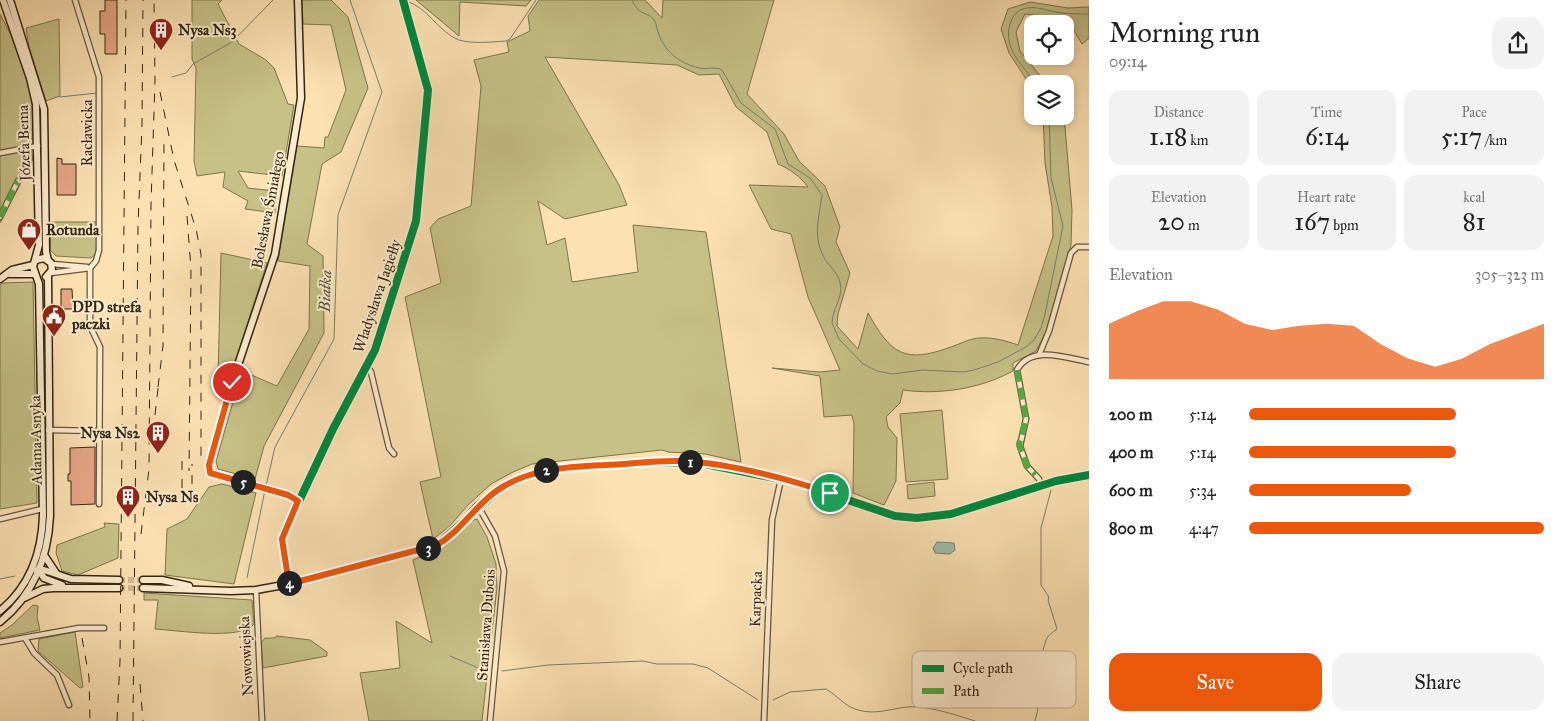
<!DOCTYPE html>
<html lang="en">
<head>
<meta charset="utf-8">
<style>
	body { margin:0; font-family:"IM FELL Great Primer",serif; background:#f2f2f2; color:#222; height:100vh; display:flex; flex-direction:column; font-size:19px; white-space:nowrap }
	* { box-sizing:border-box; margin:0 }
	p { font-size:16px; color:#767676 }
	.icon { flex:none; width:28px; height:28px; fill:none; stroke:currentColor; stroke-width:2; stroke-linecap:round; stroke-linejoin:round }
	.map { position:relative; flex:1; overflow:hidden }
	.sheet { display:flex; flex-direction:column; background:#fff; width:475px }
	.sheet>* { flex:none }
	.controls { position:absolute; left:1024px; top:15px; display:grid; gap:10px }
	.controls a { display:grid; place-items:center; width:50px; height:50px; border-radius:10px; background:#fff; box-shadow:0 2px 8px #0003; font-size:25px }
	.pin { position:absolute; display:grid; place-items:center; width:42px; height:42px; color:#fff; margin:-21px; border:2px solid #fff; border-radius:50%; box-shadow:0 1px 5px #0007 }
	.km { position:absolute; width:25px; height:25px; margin:-12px; border-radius:50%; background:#222; color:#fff; font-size:14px; line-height:25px; text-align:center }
	.round { display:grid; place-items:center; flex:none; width:52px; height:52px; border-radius:15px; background:#f2f2f2 }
	.overview { display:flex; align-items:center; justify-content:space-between; height:85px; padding:0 20px }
	h1 { font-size:28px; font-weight:600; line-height:38px }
	.figures { display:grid; grid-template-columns:repeat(3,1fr); gap:8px; height:85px; padding:5px 20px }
	.figures div { display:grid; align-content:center; border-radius:12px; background:#f2f2f2; text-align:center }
	.figures b { font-size:25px; font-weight:600 }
	.figures small { font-size:14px; font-weight:400 }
	.figures p { font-size:14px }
	.chart { height:140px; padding:10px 20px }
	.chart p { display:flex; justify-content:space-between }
	.chart svg { width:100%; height:90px; margin-top:5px; fill:#ea580c; opacity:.7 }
	.cta { display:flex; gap:10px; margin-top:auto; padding:10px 20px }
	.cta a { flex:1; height:58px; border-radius:15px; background:#ea580c; color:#fff; font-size:20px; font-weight:600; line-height:58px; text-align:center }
	.cta a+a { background:#f2f2f2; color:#222 }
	ul { padding:0 20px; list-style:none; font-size:16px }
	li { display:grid; grid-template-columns:80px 60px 1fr; align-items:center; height:38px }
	li i { height:12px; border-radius:6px; background:#ea580c }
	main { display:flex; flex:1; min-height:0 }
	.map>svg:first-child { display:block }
</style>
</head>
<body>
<main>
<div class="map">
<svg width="1089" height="721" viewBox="0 0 1089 721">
	<rect width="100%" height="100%" fill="#fce2b3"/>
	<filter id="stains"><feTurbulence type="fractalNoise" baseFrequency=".004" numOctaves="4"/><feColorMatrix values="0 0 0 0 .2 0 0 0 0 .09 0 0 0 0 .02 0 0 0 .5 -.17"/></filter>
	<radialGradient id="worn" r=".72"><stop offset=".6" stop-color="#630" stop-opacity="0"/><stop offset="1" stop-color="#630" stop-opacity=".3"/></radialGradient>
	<g fill="#c7c187" stroke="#7c744e">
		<path d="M192,0H222L218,4L239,44L266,60L274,68L288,104L294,105L282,176L238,171L248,188L275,191V213L245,209L248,201L223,187L225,172L197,176L194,161L196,68L192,59Z"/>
		<path d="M302,0H331L348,17L368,88L341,152L322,164L307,244L323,256L324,333L264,446L255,479L218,469L216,461L242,371L277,386L309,329L310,266L278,261L297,146L324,148L325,137H328L346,90L331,25L303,24Z"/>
		<path d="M416,0H531L526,6L460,2L459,36Z"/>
		<path d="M539,0H645L662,18L663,0H774L747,94L784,134L799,161L825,186L840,227L836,242L850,273L838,314L837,326L858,349L868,313C891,354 904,364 951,347C960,344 971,338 980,338C993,337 1006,341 1018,345L1053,236L1052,207L1045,163L1043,116H1062L1065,127L1072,210L1071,245L1047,330L1036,351L1013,363V371C980,389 939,395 903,390L900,403L886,417L888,427L897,438L896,481L884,505L853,493L854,424L852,415L824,417L820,376L772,368L820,372L840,370L808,297L791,234L771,229L749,185L808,187C801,177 790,169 778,164L767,132L736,107L719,74L699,75L677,65L545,57L619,185L627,205L565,219L538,201L547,245L565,238L572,282L638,272L633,225L706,232L741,462L705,454L668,452L662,450L532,464L513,472L491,484L468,505L449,527L433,539L420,482L441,477L405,297L441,283L430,228L438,219L471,206L481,86L474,60L509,52L507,42L530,31L528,16Z"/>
		<path d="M1030,2L1068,8L1089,7V38L1082,44L1067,19L1025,14L1016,32L1020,51L1047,84H1032V88L1009,53L1001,29L1008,9Z"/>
		<path d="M0,14L13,39L29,86L33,100V138L29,140L33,159L0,223Z"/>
		<path d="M59,19L60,96L46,101L29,47L26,28Z"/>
		<path d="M51,222H97L96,254L91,258L56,256L50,250Z"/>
		<path d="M221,253L267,263L229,381L218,379Z"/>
		<path d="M33,282L37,503L0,509V285L2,283Z"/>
		<path d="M942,410L948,479L906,482L900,414Z"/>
		<path d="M934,482L935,496L908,499L907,485Z"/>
		<path d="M222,484L256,493L234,584L165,575L167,529L187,519L209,487Z"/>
		<path d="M477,519L487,537L496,564L497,588L482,721H369L360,673L400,668L396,621L432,643L413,560L447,544L470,521Z"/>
		<path d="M104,523L119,524L118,558L78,575L62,571L56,553L57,545L105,527Z"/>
		<path d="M144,593L252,600L254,624C241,641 176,630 155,629L158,600H144Z"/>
		<path d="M33,605L38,606L37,617L40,630L0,638V633L12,625Z"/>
		<path d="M75,632L83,687L80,688L38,651L39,639Z"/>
		<path d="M277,636L310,640L327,652V656L263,668L261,643L265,638H274Z"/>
	</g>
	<path fill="#9fbdaf" stroke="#738171" d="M937,542L954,543L955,550L950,554L935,553L933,548Z"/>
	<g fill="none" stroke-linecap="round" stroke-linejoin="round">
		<g stroke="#738171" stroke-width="1">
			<path d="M632,0C639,17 648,11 654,20C657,24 657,31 659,35C667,54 680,63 699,68C708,70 715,66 722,70L741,103L775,129L788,164L810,178L822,195C819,219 812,237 825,259C830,267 838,274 840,282C844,298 832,308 832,323L839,339L863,364L877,371L892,374L923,370L963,372L974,370L998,362L1026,347L1034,340L1041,328L1045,314L1063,226L1051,178L1049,116"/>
			<path d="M406,1C428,7 438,32 459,40C472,44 493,42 506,41L510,39L536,0"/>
			<path d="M172,77L186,73L193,64L232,42L273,0"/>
			<path d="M1036,84C1021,64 1000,45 1012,19C1015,13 1020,9 1027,8C1038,6 1051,12 1062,13C1071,14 1080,14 1089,14"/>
			<path d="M60,97L97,93"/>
			<path d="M266,486L275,447L334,339L338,215L382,92L350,0"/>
			<path d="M247,578L265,490"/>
			<path d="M0,579L15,576"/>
			<path d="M450,656L488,672"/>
			<path d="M502,671L548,665L643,661L657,664H693L708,668L758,700"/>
			<path d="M773,700L790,692L826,689C838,696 844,706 858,710C876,715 889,709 907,707C925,705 957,715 975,721"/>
			<path d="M1035,721C1043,696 1037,663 1046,640C1048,635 1053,632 1057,629L1048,600L1049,597L1041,585V528L1051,490"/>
		</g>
	</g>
	<g fill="#e7a785" stroke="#322615">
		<path d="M105,0H117V54H105V34H100V11H105Z"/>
		<path d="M57,158L62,159V164H76V195H57Z"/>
		<path d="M61,289H72L73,309H61Z"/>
		<path d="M95,447V504L71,505V481H68V474H70V448Z"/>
	</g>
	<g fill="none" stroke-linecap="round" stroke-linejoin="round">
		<g stroke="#d4bc93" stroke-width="6" stroke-dasharray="6 3" stroke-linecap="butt">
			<path d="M119,580H143"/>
			<path d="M119,588H143"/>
		</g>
		<defs>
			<g id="street">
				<path d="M0,153L38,146"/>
				<path d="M0,217L18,181"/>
				<path d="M52,264L87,267"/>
				<path d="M90,268V326L100,347L99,504"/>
				<path d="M51,273L90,268L96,261L99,250V77L75,0"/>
				<path d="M1039,355L1049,331L1071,253L1077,247H1089"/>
				<path d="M367,366L371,372L389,448L394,454"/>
				<path d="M48,430L100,431"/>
				<path d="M1041,485L1039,479L1027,466L1020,446L1026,419L1017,370C1031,344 1067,358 1089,362"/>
				<path d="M298,501L375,350L416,221L428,90L403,0"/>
				<path d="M478,506L495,536L504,571L490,721"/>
				<path d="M0,519L42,509"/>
				<path d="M256,590L262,721"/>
				<path d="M25,638L34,653L57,675L69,705"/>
				<path d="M0,642L79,628H104"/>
				<path d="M764,721L772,520L781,479"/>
			</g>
			<g id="secondary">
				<path d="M10,0L44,109L46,252L48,260"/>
				<path d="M36,260L44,258L51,263L52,270L46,277"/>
				<path d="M10,274H35"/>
				<path d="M0,279L12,270L33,265"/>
				<path d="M44,555L56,573"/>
				<path d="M38,569L44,578L62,585"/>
				<path d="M37,571L44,570L71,579L119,580"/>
				<path d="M143,580H162L189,586"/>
				<path d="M289,584L282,539L298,501L288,495L210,473L209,465L235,374L275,254L301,98L298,0"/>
				<path d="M143,588L231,591L256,590L289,584L427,548L445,540L478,506L501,488L531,474L553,469L653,462L700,463L795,482L895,516L917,518L951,514L1056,481L1089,475"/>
				<path d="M24,598L43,589L53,588H119"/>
				<path d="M0,611C29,587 42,553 43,515L39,284L33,267L39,245L36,104L30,78L3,0"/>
				<path d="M0,622C33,595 48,558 50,516L48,276"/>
			</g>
		</defs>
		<use href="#street" stroke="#64553c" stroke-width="7"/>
		<use href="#secondary" stroke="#322615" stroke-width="9"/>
		<use href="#street" stroke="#fdecce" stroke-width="4.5"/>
		<use href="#secondary" stroke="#fdecce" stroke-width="6"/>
		<g stroke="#322615" stroke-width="1" stroke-dasharray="9 9" stroke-linecap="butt">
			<path d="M160,92L174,160L196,229L201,254V463"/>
			<path d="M187,216L191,269L189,471"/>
			<path d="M158,387L163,346L164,137"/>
			<path d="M155,415L159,380"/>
			<path d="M192,484V464"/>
			<path d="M182,488V460"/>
			<path d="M141,534L149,469L151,204L155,81L154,0"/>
			<path d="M82,638L89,677L90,721"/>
			<path d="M140,684L143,721"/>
			<path d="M117,721L120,661L126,0"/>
			<path d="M133,721L138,226L142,125L143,0"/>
		</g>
		<g stroke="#54aa42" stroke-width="6" stroke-dasharray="12 6" stroke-linecap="butt">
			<path d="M0,217L18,181"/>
			<path d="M1017,370L1026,419L1019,444L1027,466L1035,475"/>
		</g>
		<defs>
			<path id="cycleway" d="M403,0L428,90L416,221L375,350L333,429L285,531L282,539L289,584L437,545L501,488L531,474L553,469L653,462L700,463L795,482L895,516L917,518L951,514L1056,481L1089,475"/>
		</defs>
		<use href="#cycleway" stroke="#fdecce" stroke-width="11"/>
		<use href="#cycleway" stroke="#00873e" stroke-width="8"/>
	</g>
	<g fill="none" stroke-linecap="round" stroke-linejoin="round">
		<defs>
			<path id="route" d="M232,382L209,465L210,473L288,495L298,501L282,539L289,584L437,545C463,530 478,500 506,485C536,468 571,467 605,465C628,464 651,461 674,461C721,461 785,478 830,493"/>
		</defs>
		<use href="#route" stroke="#fff" stroke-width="10"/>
		<use href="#route" stroke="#ea580c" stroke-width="6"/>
	</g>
	<defs>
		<symbol id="building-pin" viewBox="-11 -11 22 30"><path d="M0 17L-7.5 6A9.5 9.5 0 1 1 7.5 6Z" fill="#8f2418" stroke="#fdecce"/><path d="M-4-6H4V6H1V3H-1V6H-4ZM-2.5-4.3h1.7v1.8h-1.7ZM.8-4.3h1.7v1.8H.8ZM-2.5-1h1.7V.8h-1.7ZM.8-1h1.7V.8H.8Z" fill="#fff"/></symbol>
		<symbol id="shop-pin" viewBox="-11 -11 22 30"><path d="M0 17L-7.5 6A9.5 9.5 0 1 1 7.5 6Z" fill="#8f2418" stroke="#fdecce"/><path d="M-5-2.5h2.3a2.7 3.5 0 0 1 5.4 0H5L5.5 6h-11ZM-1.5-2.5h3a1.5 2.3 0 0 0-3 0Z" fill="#fff"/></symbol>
		<symbol id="civic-pin" viewBox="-11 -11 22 30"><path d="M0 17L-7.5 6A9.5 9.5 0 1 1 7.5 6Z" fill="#8f2418" stroke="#fdecce"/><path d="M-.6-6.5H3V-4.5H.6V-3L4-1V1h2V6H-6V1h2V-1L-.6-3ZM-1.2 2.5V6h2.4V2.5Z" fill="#fff"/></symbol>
	</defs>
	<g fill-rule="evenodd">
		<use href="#building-pin" x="147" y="16" width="28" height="38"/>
		<use href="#shop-pin" x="15" y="216" width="28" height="38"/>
		<use href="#civic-pin" x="40" y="302" width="28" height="38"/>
		<use href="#building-pin" x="144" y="419" width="28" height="38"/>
		<use href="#building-pin" x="114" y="483" width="28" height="38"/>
	</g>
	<g text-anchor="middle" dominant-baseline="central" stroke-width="4" stroke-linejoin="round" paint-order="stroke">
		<g font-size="15" font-weight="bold" fill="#322615" stroke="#fdecce" text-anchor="start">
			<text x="178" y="30">Nysa Ns3</text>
			<text x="46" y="230">Rotunda</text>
			<text x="72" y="307">DPD strefa<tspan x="72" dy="17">paczki</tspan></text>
			<text x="140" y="433" text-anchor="end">Nysa Ns2</text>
			<text x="146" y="497">Nysa Ns</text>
		</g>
		<g font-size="15" fill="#322615" stroke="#fdecce">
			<text transform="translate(87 133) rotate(-90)">Racławicka</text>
			<text transform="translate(24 143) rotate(-92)">Józefa Bema</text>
			<text transform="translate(268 210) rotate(-79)">Bolesława Śmiałego</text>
			<text transform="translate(377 296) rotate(-71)">Władysława Jagiełły</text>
			<text transform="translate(36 440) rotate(-91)">Adama Asnyka</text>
			<text transform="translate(756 599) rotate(-88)">Karpacka</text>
			<text transform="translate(486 625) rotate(-86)">Stanisława Dubois</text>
			<text transform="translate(246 656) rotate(-93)">Nowowiejska</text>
		</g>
		<g font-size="16" font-style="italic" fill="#535343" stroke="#fdecce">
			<text transform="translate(325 291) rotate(-88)">Białka</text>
		</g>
	</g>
	<rect x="912" y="651" width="164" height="57" rx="8" fill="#fdecce" stroke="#c0b196" stroke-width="1"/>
	<rect x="922" y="665" width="22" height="7" fill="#00873e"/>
	<rect x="922" y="688" width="22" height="6" fill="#54aa42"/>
	<g font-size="14" fill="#322615">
		<text x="953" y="673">Cycle path</text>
		<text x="953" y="696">Path</text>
	</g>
	<rect width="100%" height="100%" filter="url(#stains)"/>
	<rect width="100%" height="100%" fill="url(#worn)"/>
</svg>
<div class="controls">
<a><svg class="icon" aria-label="locate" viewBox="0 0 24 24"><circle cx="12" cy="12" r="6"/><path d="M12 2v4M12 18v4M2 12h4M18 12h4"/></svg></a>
<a><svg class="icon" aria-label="layers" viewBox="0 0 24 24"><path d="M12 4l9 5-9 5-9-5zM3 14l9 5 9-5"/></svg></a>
</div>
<div class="pin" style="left:830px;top:493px;background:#1e9e55"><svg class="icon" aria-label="arrive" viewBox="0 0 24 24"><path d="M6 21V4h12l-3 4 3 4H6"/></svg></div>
<div class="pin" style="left:232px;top:382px;background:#d93025"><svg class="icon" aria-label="check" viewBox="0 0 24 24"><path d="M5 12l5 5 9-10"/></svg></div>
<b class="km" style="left:690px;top:462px">1</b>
<b class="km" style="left:546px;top:470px">2</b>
<b class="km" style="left:428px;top:548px">3</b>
<b class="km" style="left:289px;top:583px">4</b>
<b class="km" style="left:243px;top:482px">5</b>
</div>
<section class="sheet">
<div class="overview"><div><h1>Morning run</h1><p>09:14</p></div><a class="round"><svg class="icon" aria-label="share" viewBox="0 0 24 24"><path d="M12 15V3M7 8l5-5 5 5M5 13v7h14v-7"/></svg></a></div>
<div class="figures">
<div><p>Distance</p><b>1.18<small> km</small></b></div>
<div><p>Time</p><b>6:14</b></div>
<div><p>Pace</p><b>5:17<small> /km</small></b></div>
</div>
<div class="figures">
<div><p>Elevation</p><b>20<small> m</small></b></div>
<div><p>Heart rate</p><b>167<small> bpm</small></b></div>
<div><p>kcal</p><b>81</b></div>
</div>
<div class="chart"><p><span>Elevation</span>305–323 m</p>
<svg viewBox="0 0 160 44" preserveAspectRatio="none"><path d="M0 44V17L10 11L20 6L30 6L40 10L50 17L60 20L70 18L80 17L90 18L100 27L110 34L120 38L130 34L140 27L150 22L160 17V44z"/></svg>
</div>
<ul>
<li><b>200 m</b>5:14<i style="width:70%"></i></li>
<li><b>400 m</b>5:14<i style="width:70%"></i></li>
<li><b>600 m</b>5:34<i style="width:55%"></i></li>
<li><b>800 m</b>4:47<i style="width:100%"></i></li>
</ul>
<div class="cta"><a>Save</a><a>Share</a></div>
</section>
</main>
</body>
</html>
